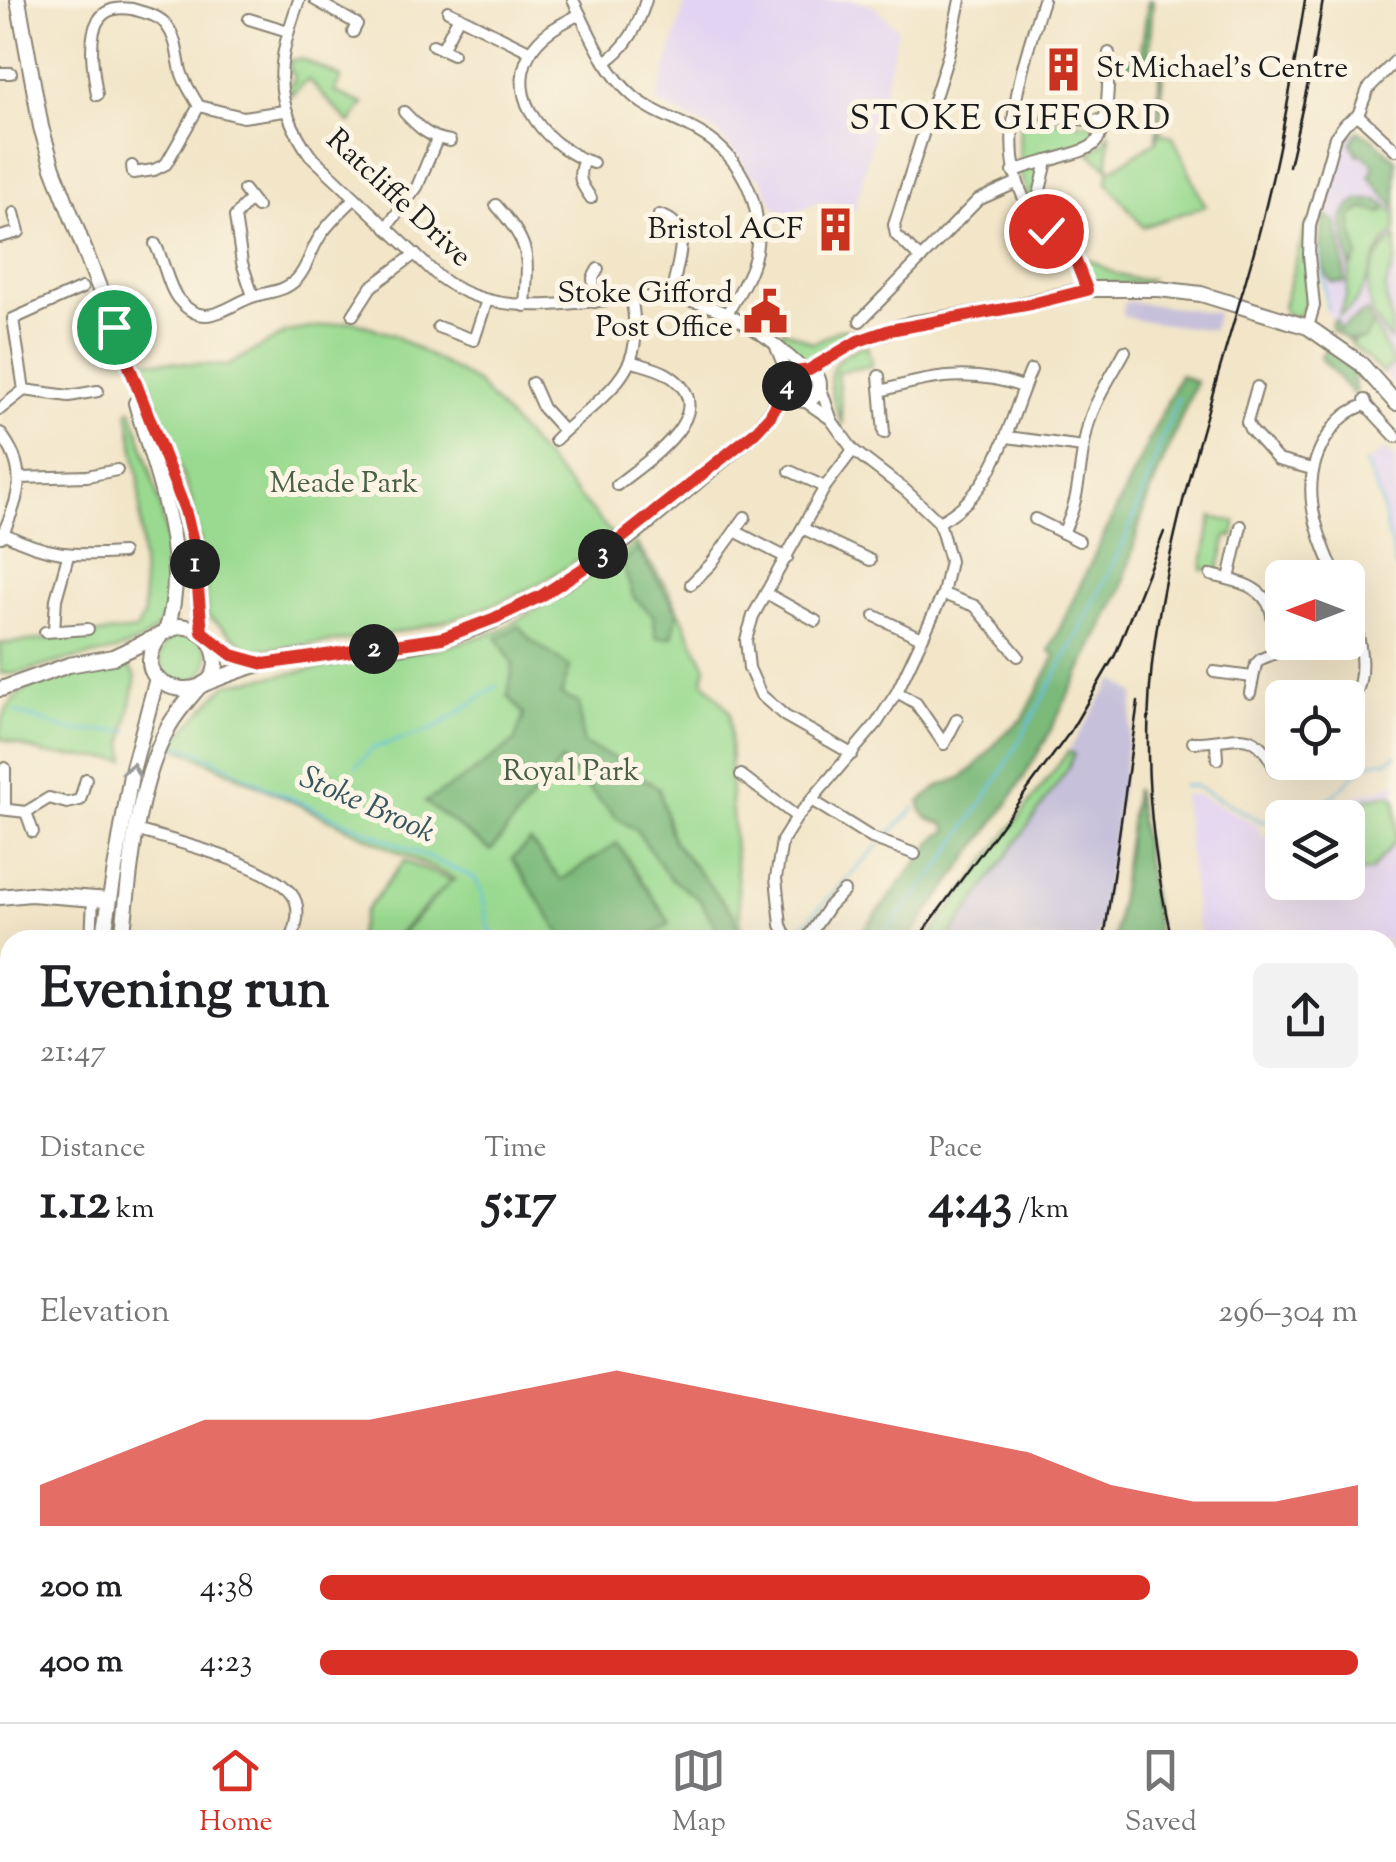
<!DOCTYPE html>
<html lang="en">
<head>
<meta charset="utf-8">
<style>
	body { margin:0; font-family:"Sorts Mill Goudy",serif; background:#f2f2f2; color:#202124; height:100vh; display:flex; flex-direction:column; font-size:38px; white-space:nowrap }
	* { box-sizing:border-box; margin:0 }
	p { font-size:32px; color:#757577 }
	.icon { flex:none; width:55px; height:55px; fill:none; stroke:currentColor; stroke-width:2; stroke-linecap:round; stroke-linejoin:round }
	.map { position:relative; flex:1; overflow:hidden }
	.panel { position:absolute; left:0px; top:930px; width:1398px; height:792px; display:flex; flex-direction:column; background:#fff; border-radius:30px 30px 0 0; box-shadow:0 10px 40px #0002 }
	.panel>* { flex:none }
	.needle { width:65px; rotate:270deg }
	.buttons { position:absolute; left:1265px; top:560px; display:grid; gap:20px }
	.buttons a { display:grid; place-items:center; width:100px; height:100px; border-radius:15px; background:#fff; box-shadow:0 10px 40px #0002; font-size:50px }
	.pin { position:absolute; display:grid; place-items:center; width:85px; height:85px; color:#fff; margin:-42px; border:5px solid #fff; border-radius:50%; box-shadow:0 2px 10px #0007 }
	.km { position:absolute; width:50px; height:50px; margin:-25px; border-radius:50%; background:#222; color:#fff; font-size:28px; line-height:50px; text-align:center }
	.round { display:grid; place-items:center; flex:none; width:105px; height:105px; border-radius:15px; background:#f2f2f2 }
	.head { display:flex; align-items:center; justify-content:space-between; height:170px; padding:0 40px }
	h1 { font-size:55px; font-weight:700; line-height:75px }
	.stats { display:grid; grid-template-columns:repeat(3,1fr); gap:15px; height:170px; padding:10px 40px }
	.stats div { display:grid; align-content:center }
	.stats b { font-size:50px; font-weight:700 }
	.stats small { font-size:28px; font-weight:400 }
	.stats p { font-size:28px }
	.chart { height:280px; padding:20px 40px }
	.chart p { display:flex; justify-content:space-between }
	.chart svg { width:100%; height:180px; margin-top:10px; fill:#d93025; opacity:.7 }
	ul { padding:0 40px; list-style:none; font-size:32px }
	li { display:grid; grid-template-columns:160px 120px 1fr; align-items:center; height:75px }
	li i { height:25px; border-radius:12px; background:#d93025 }
	.tab-bar { display:flex; justify-content:space-around; align-items:center; height:140px; border-top:2px solid #e0e0e0; background:#fff; font-size:28px; color:#757577 }
	.tab-bar a { display:grid; justify-items:center; gap:5px }
	.tab-bar .selected { color:#d93025 }
	.map>svg:first-child { display:block }
</style>
</head>
<body>
<div class="map">
<svg width="1396" height="1722" viewBox="0 0 1396 1722">
	<rect width="100%" height="100%" fill="#fcf5e5"/>
	<filter id="ink" filterUnits="userSpaceOnUse"><feTurbulence type="fractalNoise" baseFrequency=".01" numOctaves="2"/><feDisplacementMap in="SourceGraphic" scale="20" xChannelSelector="R" yChannelSelector="G"/><feConvolveMatrix kernelMatrix="1 2 1 2 8 2 1 2 1" color-interpolation-filters="sRGB"/></filter>
	<filter id="wash" filterUnits="userSpaceOnUse"><feTurbulence type="fractalNoise" baseFrequency=".0048" numOctaves="4" result="noise"/><feDisplacementMap in="SourceGraphic" scale="40" xChannelSelector="R" yChannelSelector="G"/><feGaussianBlur stdDeviation="2.25" result="paint"/><feColorMatrix in="noise" values="0 0 0 0 0 0 0 0 0 0 0 0 0 0 0 0 0 1.4 0 .05"/><feComposite in="paint" operator="in"/></filter>
	<g filter="url(#wash)">
		<rect width="100%" height="100%" fill="#f2e5c8"/>
		<g fill="#e3d3f2">
			<path d="M686,0H854L874,6L898,29L855,211L838,204L815,203L792,214L775,208L761,179L751,175L717,132L656,103Z"/>
			<path d="M1358,131L1372,138L1396,160V382L1392,384L1366,356L1332,330V317L1327,314L1321,247L1323,214L1343,140L1347,133Z"/>
			<path d="M1386,449L1396,460V564L1382,502L1367,462Z"/>
			<path d="M1396,780V1303L1388,1294V940H1202L1196,919L1183,794L1200,796L1257,825L1262,839L1282,830V882H1348V818L1309,817L1368,791L1390,785Z"/>
		</g>
		<g fill="#c6c0da">
			<path d="M1125,301L1217,313L1212,330L1137,320L1122,316Z"/>
			<path d="M1114,679L1135,694L1098,940H931L1048,783Z"/>
			<path d="M10,1623V1712L70,1713L69,1722H0V1625Z"/>
			<path d="M100,1712H693L704,1722H100Z"/>
		</g>
		<g fill="#9ada90" stroke="#5b7b56" stroke-width="2.5">
			<path d="M302,59L341,77L335,92L364,104L350,124L308,80L290,96L289,83L294,82V74L290,73V60Z"/>
			<path d="M1020,111L1033,118L1099,125C1094,149 1065,152 1045,159L1032,204L1019,172Z"/>
			<path d="M1110,131L1108,165L1111,170L1155,142L1160,133L1173,136L1205,206L1143,227L1107,182L1110,170L1090,153L1105,142Z"/>
			<path d="M1385,204L1396,214V231C1365,254 1373,299 1339,316L1346,298L1350,268L1355,264L1351,217L1364,208L1381,213L1385,210Z"/>
			<path d="M1306,224C1307,248 1317,304 1297,317L1286,314L1283,307Z"/>
			<path d="M1396,237C1396,245 1396,255 1395,262C1391,273 1385,281 1386,294C1387,314 1396,321 1390,340C1360,307 1360,266 1396,237Z"/>
			<path d="M1074,250C1098,264 1118,281 1149,279L1142,284L1093,282Z"/>
			<path d="M353,321L393,335L476,382L613,535C589,551 566,569 542,582C451,632 351,642 251,650L208,616L203,557L191,498L141,360L227,366L287,332Z"/>
			<path d="M1373,323L1394,365L1382,373L1348,341L1354,342Z"/>
			<path d="M783,329L813,343L840,329L850,330L854,336L806,363L781,339Z"/>
			<path d="M867,345L872,366L837,372L843,425C828,390 817,358 867,345Z"/>
			<path d="M132,409C146,456 196,595 153,632C127,654 91,655 59,662C43,666 29,671 14,674L0,673V644L136,630L144,616L139,480L128,411Z"/>
			<path d="M1212,517L1235,522L1234,537L1227,536L1218,572L1202,569Z"/>
			<path d="M636,543L669,591L706,667L703,680L730,712L731,800L742,940H396L450,882L392,940H356L365,911L404,861L452,881L455,879L171,744L227,684L444,647L499,631L576,586Z"/>
			<circle cx="184" cy="658" r="24"/>
			<path d="M113,664L127,665L136,676L124,743L126,760L44,754L0,738C0,679 67,673 113,664Z"/>
			<path d="M1068,752L1074,754L1067,770L948,940H927Z"/>
			<path d="M1390,794L1396,800V840L1371,871L1348,873V818L1327,817L1368,798Z"/>
			<path d="M1396,1106V1195L1388,1201V1112Z"/>
			<path d="M1396,1199V1290L1388,1280V1205Z"/>
			<path d="M1388,1572L1396,1573V1680L1388,1685Z"/>
			<path d="M1005,1712H1338V1713L1323,1722H1004Z"/>
			<path d="M747,1713H935L933,1722H757Z"/>
		</g>
		<g fill="#7bba7a" stroke="#4c6b4b" stroke-width="2.5">
			<path d="M1148,0H1153L1149,55L1163,66L1160,133L1156,142L1160,67L1115,63V59L1135,58L1141,53Z"/>
			<path d="M1358,131L1372,138L1396,160V209L1369,176L1373,170L1372,162L1362,154L1358,155L1351,143Z"/>
			<path d="M1360,200H1378L1385,204V210L1381,213L1364,208L1351,217L1358,257L1350,268L1342,219L1350,206Z"/>
			<path d="M1326,216L1336,221L1343,253L1345,283L1331,282C1318,264 1321,240 1323,219Z"/>
			<path d="M1366,311L1373,323L1365,339L1348,340L1332,330V321L1337,320L1339,330Z"/>
			<path d="M1332,348L1350,362L1356,392L1353,394L1320,357L1326,349Z"/>
			<path d="M1180,375L1196,382L1144,508L1122,589L1045,741L1007,805L908,940H856L937,837L948,831L945,824C931,820 921,818 920,802L939,786L961,778L975,767L1004,734L1023,719L1056,655L1049,651Z"/>
			<path d="M637,549L678,612L672,637L656,638L653,615L634,598L622,563Z"/>
			<path d="M519,626L531,640L570,667L561,695L579,703L583,744L620,761L659,789L673,841L735,916L739,940H723L700,900L670,878L636,830L617,818L561,761L491,851L425,802L476,771L514,742L524,715L508,696L513,664L497,638Z"/>
			<path d="M1135,788L1157,932L1159,940H1114Z"/>
			<path d="M530,841L561,880L617,843L670,923L647,940H565L512,859Z"/>
			<path d="M1388,1356L1396,1366V1517L1390,1526Z"/>
		</g>
		<g fill="none" stroke-linecap="round" stroke-linejoin="round">
			<g stroke="#64c0e2" stroke-width="2.5">
				<path d="M1320,248L1327,309"/>
				<path d="M1365,462L1381,502L1396,568"/>
				<path d="M15,712L72,731H129"/>
				<path d="M179,747L196,750L272,790L473,877C490,895 480,924 497,940"/>
				<path d="M356,766L373,748L434,729L497,686"/>
				<path d="M1182,786H1195L1263,822C1284,815 1312,810 1330,798C1350,785 1361,757 1388,761L1396,755"/>
				<path d="M884,839L915,808"/>
				<path d="M792,937L879,845"/>
				<path d="M879,940L940,867L1002,772L1079,633L1127,535L1178,398"/>
			</g>
		</g>
	</g>
	<g filter="url(#ink)">
		<g fill="none" stroke-linecap="round" stroke-linejoin="round">
			<defs>
				<g id="street">
					<path d="M299,0C277,62 270,99 310,155L439,277C509,329 593,292 671,298C720,301 770,337 804,369"/>
					<path d="M315,0L357,24L353,32"/>
					<path d="M573,0C590,34 605,72 634,97C654,114 680,120 702,134C744,159 767,212 754,260C748,280 736,298 726,315"/>
					<path d="M1043,0C1023,65 990,155 1034,216C1054,243 1078,254 1087,289"/>
					<path d="M448,11L531,52"/>
					<path d="M580,14C561,24 541,33 530,53C504,100 550,149 593,163"/>
					<path d="M249,19L288,31"/>
					<path d="M433,45L453,54"/>
					<path d="M442,49L459,16"/>
					<path d="M605,62C628,47 638,26 646,0"/>
					<path d="M0,73H11"/>
					<path d="M97,95C93,66 78,0 132,9C145,13 159,15 167,26C177,39 177,55 181,71C184,83 192,94 199,106L243,117L284,111"/>
					<path d="M404,112C418,127 429,138 450,141"/>
					<path d="M1358,115L1396,150"/>
					<path d="M1047,117L1104,121"/>
					<path d="M584,160C576,177 581,184 591,198"/>
					<path d="M132,166L133,173L154,170L166,164L199,106"/>
					<path d="M1013,172C1028,165 1042,163 1058,158C1070,154 1085,152 1094,144C1110,130 1108,74 1109,53"/>
					<path d="M244,190L257,207"/>
					<path d="M250,199L235,217L242,263L253,296"/>
					<path d="M496,205C532,247 528,253 525,306"/>
					<path d="M659,215C699,225 672,270 672,298"/>
					<path d="M1034,216L1047,161"/>
					<path d="M386,228L417,187L437,139"/>
					<path d="M0,237L19,232L14,213"/>
					<path d="M155,244C164,260 168,288 179,300C206,332 228,304 255,296C271,291 284,292 297,279C308,267 310,252 319,238C328,223 342,211 355,198"/>
					<path d="M921,259L896,235L894,225L948,56L960,0"/>
					<path d="M595,302L593,278L598,269"/>
					<path d="M353,315L371,287L415,254"/>
					<path d="M860,321L978,200L1016,183"/>
					<path d="M438,327L474,340L487,300"/>
					<path d="M1308,327L1314,306L1309,255L1310,226L1335,137L1346,123L1358,115L1368,89L1396,60"/>
					<path d="M776,347L789,379"/>
					<path d="M879,376L884,433"/>
					<path d="M532,383L543,408L564,431"/>
					<path d="M1257,387L1247,422L1250,429L1278,460L1312,469"/>
					<path d="M24,390L69,396L98,391"/>
					<path d="M881,391C931,376 973,369 1023,387"/>
					<path d="M803,400L832,420"/>
					<path d="M1365,400L1367,406L1396,437"/>
					<path d="M0,409L24,390L13,319L82,288"/>
					<path d="M0,433C29,469 20,499 1,537"/>
					<path d="M1007,437L1083,447"/>
					<path d="M555,440C583,411 632,384 635,340C636,327 633,312 632,299"/>
					<path d="M790,471L825,487"/>
					<path d="M20,478L87,476L117,470"/>
					<path d="M617,485C646,461 727,411 667,374C657,368 642,365 630,361"/>
					<path d="M1035,519L1079,541"/>
					<path d="M939,522C997,492 1007,425 1031,370"/>
					<path d="M804,529L870,560"/>
					<path d="M735,531L787,558"/>
					<path d="M3,533C48,556 73,556 122,553"/>
					<path d="M1063,533C1084,493 1077,455 1091,416C1099,393 1114,372 1125,351"/>
					<path d="M1211,575C1233,580 1264,585 1271,611C1274,623 1273,639 1276,652"/>
					<path d="M1337,578C1315,530 1296,481 1329,434C1339,419 1349,410 1366,405"/>
					<path d="M1229,579L1241,526"/>
					<path d="M691,584L711,564L745,517"/>
					<path d="M766,593L816,621"/>
					<path d="M943,594L975,606L1018,656"/>
					<path d="M1348,602C1360,635 1371,678 1348,708"/>
					<path d="M875,616L921,638"/>
					<path d="M54,631L56,599L68,556"/>
					<path d="M45,632L88,629"/>
					<path d="M1214,672L1252,677"/>
					<path d="M897,692L916,703L944,744L957,719"/>
					<path d="M1250,693L1256,664L1261,659L1302,642"/>
					<path d="M1193,742C1236,743 1253,721 1276,771"/>
					<path d="M1216,743L1217,759"/>
					<path d="M852,754L785,716L761,695L749,668L746,640L753,616L825,487L853,450"/>
					<path d="M741,775L797,817"/>
					<path d="M813,801L872,838L915,854"/>
					<path d="M5,808V768"/>
					<path d="M0,809L26,812L49,798L67,803L80,800L86,779"/>
					<path d="M26,812L33,832"/>
					<path d="M135,830C168,839 286,868 296,902C300,915 296,928 291,940"/>
					<path d="M91,940L93,899"/>
					<path d="M788,940L781,925L776,878L782,841L797,817L877,723L897,692L943,594L950,561L939,522L905,490L853,450L832,421L819,383"/>
					<path d="M806,940L829,906L844,891"/>
					<path d="M0,1153L10,1154"/>
					<path d="M0,1443L10,1442"/>
					<path d="M0,1485L10,1487"/>
					<path d="M0,1542L10,1541"/>
					<path d="M447,1712V1722"/>
				</g>
				<g id="secondary">
					<path d="M18,0L41,127L53,168L185,510L193,545L202,632"/>
					<circle cx="804" cy="385" r="15"/>
					<path d="M809,370L858,341L910,324L1001,310L1087,289H1159L1201,294L1308,327L1360,363L1396,403"/>
					<path d="M136,403C156,476 192,557 166,631"/>
					<path d="M161,635C112,700 247,712 209,639"/>
					<path d="M203,684C222,677 241,669 261,664C320,650 384,654 443,638C562,606 662,510 754,433L769,416L788,383"/>
					<path d="M1,689L69,665L113,657L179,626L193,628L232,655L258,662"/>
					<path d="M0,897L30,894L109,900"/>
					<path d="M103,940L131,775L157,678"/>
					<path d="M122,940C131,868 134,792 169,726C177,712 188,700 198,688"/>
					<path d="M88,1722V1712"/>
				</g>
			</defs>
			<use href="#street" stroke="#878072" stroke-width="14"/>
			<use href="#secondary" stroke="#878072" stroke-width="18"/>
			<use href="#street" stroke="#fff" stroke-width="10"/>
			<use href="#secondary" stroke="#fff" stroke-width="14"/>
			<g stroke="#1c1c1c" stroke-width="2.5">
				<path d="M1289,166L1311,70L1323,0"/>
				<path d="M917,940L1070,732L1115,655L1164,532"/>
				<path d="M1104,940L1138,702"/>
				<path d="M1172,940C1149,842 1141,739 1155,640C1174,505 1220,375 1256,244C1278,164 1292,82 1305,0"/>
				<path d="M1388,1327L1396,1336"/>
				<path d="M1388,1564L1396,1565"/>
				<path d="M0,1595L10,1592"/>
				<path d="M1388,1691L1396,1687"/>
				<path d="M740,1712L750,1722"/>
				<path d="M1001,1722L1002,1712"/>
				<path d="M1335,1722L1351,1712"/>
			</g>
		</g>
		<defs><path id="oneway-chevron" d="M-2-3.5L2.5 0L-2 3.5" fill="none" stroke-width="1.6" stroke-linecap="round" stroke-linejoin="round" transform="scale(2.5)"/></defs>
		<use stroke="#999" href="#oneway-chevron" transform="translate(132 770) rotate(-79)"/>
	</g>
	<g fill="none" stroke-linecap="round" stroke-linejoin="round" filter="url(#ink)">
		<defs>
			<path id="route" d="M114,327L185,510L194,545L202,632L232,655L264,664L442,638L495,618L541,596L584,568L754,433L770,416L795,372L809,370L858,341L890,330L1031,304L1087,290L1075,259L1046,231"/>
		</defs>
		<use href="#route" stroke="#fff" stroke-width="20"/>
		<use href="#route" stroke="#d93025" stroke-width="12"/>
	</g>
	<defs>
		<symbol id="building-bare" viewBox="-9 -9 18 18"><path d="M-4-6H4V6H1V3H-1V6H-4ZM-2.5-4.3h1.7v1.8h-1.7ZM.8-4.3h1.7v1.8H.8ZM-2.5-1h1.7V.8h-1.7ZM.8-1h1.7V.8H.8Z" fill="#c8321e" stroke="#fcf5e5" stroke-width="2.5" paint-order="stroke"/></symbol>
		<symbol id="civic-bare" viewBox="-9 -9 18 18"><path d="M-.6-6.5H3V-4.5H.6V-3L4-1V1h2V6H-6V1h2V-1L-.6-3ZM-1.2 2.5V6h2.4V2.5Z" fill="#c8321e" stroke="#fcf5e5" stroke-width="2.5" paint-order="stroke"/></symbol>
	</defs>
	<g fill-rule="evenodd">
		<use href="#building-bare" x="1032" y="38" width="63" height="63"/>
		<use href="#building-bare" x="804" y="198" width="63" height="63"/>
		<use href="#civic-bare" x="734" y="280" width="63" height="63"/>
	</g>
	<g text-anchor="middle" dominant-baseline="central" stroke-width="10" stroke-linejoin="round" paint-order="stroke">
		<g font-size="30" fill="#1c1c1c" stroke="#fcf5e5" text-anchor="end">
			<text x="1096" y="69" text-anchor="start">St Michael's Centre</text>
			<text x="803" y="230">Bristol ACF</text>
			<text x="733" y="294">Stoke Gifford<tspan x="733" dy="34">Post Office</tspan></text>
		</g>
		<g font-size="30" fill="#1c1c1c" stroke="#fcf5e5">
			<text transform="translate(398 199) rotate(43)">Ratcliffe Drive</text>
		</g>
		<g font-size="30" fill="#485e45" stroke="#fcf5e5">
			<text x="344" y="484">Meade Park</text>
			<text x="571" y="772">Royal Park</text>
		</g>
		<g font-size="32" font-style="italic" fill="#355561" stroke="#fcf5e5">
			<text transform="translate(367 806) rotate(24)">Stoke Brook</text>
		</g>
		<g font-size="35" letter-spacing="2.5" fill="#1c1c1c" stroke="#fcf5e5">
			<text x="1011" y="120">STOKE GIFFORD</text>
		</g>
	</g>
</svg>
<div class="buttons">
<a><svg class="needle" viewBox="-14 -14 28 28"><path d="M0-13l5 13h-10z" fill="#e53935"/><path d="M0 13l5-13h-10z" fill="#757577"/></svg></a>
<a><svg class="icon" aria-label="locate" viewBox="0 0 24 24"><circle cx="12" cy="12" r="6"/><path d="M12 2v4M12 18v4M2 12h4M18 12h4"/></svg></a>
<a><svg class="icon" aria-label="layers" viewBox="0 0 24 24"><path d="M12 4l9 5-9 5-9-5zM3 14l9 5 9-5"/></svg></a>
</div>
<div class="pin" style="left:114px;top:327px;background:#1e9e55"><svg class="icon" aria-label="arrive" viewBox="0 0 24 24"><path d="M6 21V4h12l-3 4 3 4H6"/></svg></div>
<div class="pin" style="left:1046px;top:231px;background:#d93025"><svg class="icon" aria-label="check" viewBox="0 0 24 24"><path d="M5 12l5 5 9-10"/></svg></div>
<b class="km" style="left:195px;top:564px">1</b>
<b class="km" style="left:374px;top:649px">2</b>
<b class="km" style="left:603px;top:554px">3</b>
<b class="km" style="left:787px;top:386px">4</b>
<section class="panel">
<div class="head"><div><h1>Evening run</h1><p>21:47</p></div><a class="round"><svg class="icon" aria-label="share" viewBox="0 0 24 24"><path d="M12 15V3M7 8l5-5 5 5M5 13v7h14v-7"/></svg></a></div>
<div class="stats">
<div><p>Distance</p><b>1.12<small> km</small></b></div>
<div><p>Time</p><b>5:17</b></div>
<div><p>Pace</p><b>4:43<small> /km</small></b></div>
</div>
<div class="chart"><p><span>Elevation</span>296–304 m</p>
<svg viewBox="0 0 160 44" preserveAspectRatio="none"><path d="M0 44V34L10 26L20 18L30 18L40 18L50 14L60 10L70 6L80 10L90 14L100 18L110 22L120 26L130 34L140 38L150 38L160 34V44z"/></svg>
</div>
<ul>
<li><b>200 m</b>4:38<i style="width:80%"></i></li>
<li><b>400 m</b>4:23<i style="width:100%"></i></li>
</ul>
</section>
</div>
<nav class="tab-bar">
<a class="selected"><svg class="icon" aria-label="home" viewBox="0 0 24 24"><path d="M3 11l9-7 9 7M6 9v11h12V9"/></svg>Home</a>
<a><svg class="icon" aria-label="map" viewBox="0 0 24 24"><path d="M3 6l6-2 6 2 6-2v14l-6 2-6-2-6 2zM9 4v14M15 6v14"/></svg>Map</a>
<a><svg class="icon" aria-label="saved" viewBox="0 0 24 24"><path d="M7 4h10v16l-5-4-5 4z"/></svg>Saved</a>
</nav>
</body>
</html>
